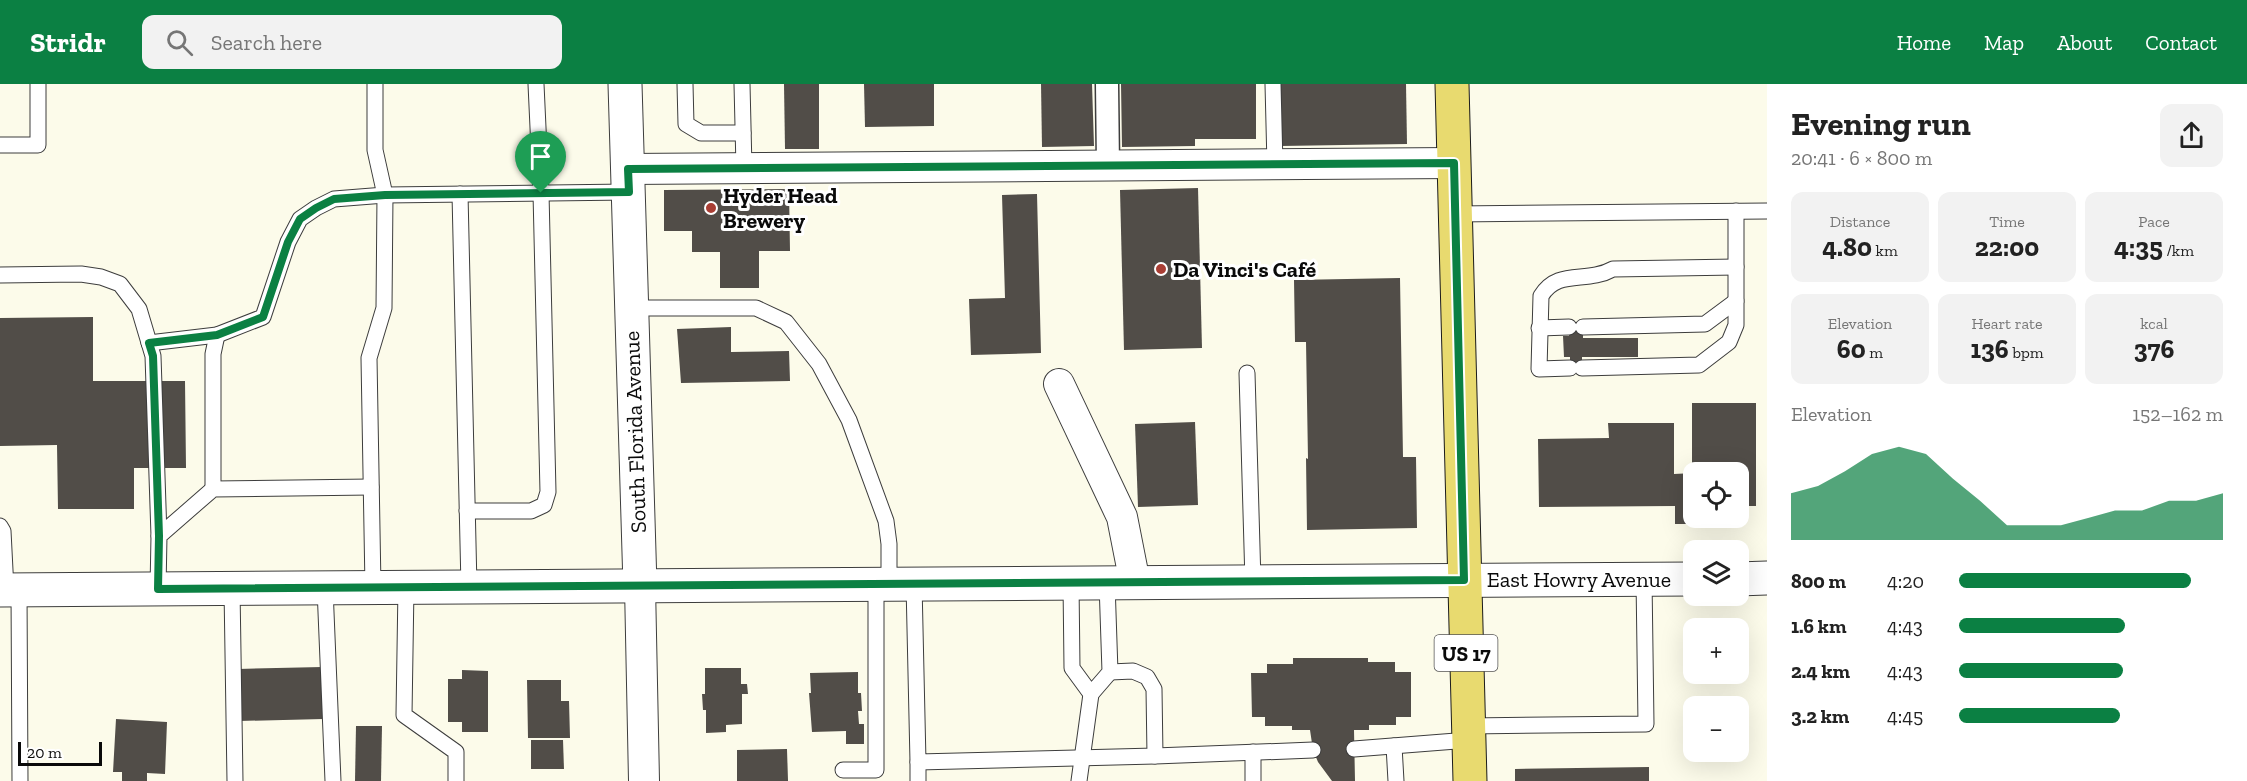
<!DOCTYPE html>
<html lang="en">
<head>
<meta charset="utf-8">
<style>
	body { margin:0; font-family:"Zilla Slab",serif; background:#f2f2f2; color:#222; height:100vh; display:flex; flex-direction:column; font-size:22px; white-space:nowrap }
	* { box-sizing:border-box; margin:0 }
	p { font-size:20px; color:#767676 }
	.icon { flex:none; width:33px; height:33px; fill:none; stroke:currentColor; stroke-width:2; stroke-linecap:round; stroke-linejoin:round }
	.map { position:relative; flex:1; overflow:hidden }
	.sheet { display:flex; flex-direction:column; background:#fff; width:480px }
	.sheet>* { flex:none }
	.tools { position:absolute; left:1683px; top:378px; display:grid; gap:12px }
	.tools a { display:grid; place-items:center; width:66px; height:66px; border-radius:12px; background:#fff; box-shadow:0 6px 24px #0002; font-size:30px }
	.scale { position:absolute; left:18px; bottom:15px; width:84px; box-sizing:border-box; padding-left:6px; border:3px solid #0a0a0a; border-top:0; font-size:16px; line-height:21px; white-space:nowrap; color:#0a0a0a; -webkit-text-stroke:4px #fff; paint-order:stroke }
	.pin { position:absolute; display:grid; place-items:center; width:51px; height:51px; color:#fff; margin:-62px -26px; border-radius:50% 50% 50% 0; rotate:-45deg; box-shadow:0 0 6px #0007 }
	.pin .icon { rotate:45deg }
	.round { display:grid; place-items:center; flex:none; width:63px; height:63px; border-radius:12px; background:#f2f2f2 }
	.head { display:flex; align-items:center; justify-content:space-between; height:102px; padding:0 24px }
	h1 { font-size:33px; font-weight:800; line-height:45px }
	.figures { display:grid; grid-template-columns:repeat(3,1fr); gap:9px; height:102px; padding:6px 24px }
	.figures div { display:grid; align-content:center; border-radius:12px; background:#f2f2f2; text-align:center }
	.figures b { font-size:26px; font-weight:800 }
	.figures small { font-size:16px; font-weight:400 }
	.figures p { font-size:16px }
	.chart { height:168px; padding:12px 24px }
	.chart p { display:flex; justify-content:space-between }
	.chart svg { width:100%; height:108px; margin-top:6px; fill:#0b8043; opacity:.7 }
	ul { padding:0 24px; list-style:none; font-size:20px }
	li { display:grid; grid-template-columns:96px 72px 1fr; align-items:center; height:45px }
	li i { height:15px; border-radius:8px; background:#0b8043 }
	header { display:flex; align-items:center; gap:36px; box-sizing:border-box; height:84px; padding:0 30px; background:#0b8043; color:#fff }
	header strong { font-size:28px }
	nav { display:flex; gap:33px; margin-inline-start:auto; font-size:21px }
	.search { width:420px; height:54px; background:#f2f2f2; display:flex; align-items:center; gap:15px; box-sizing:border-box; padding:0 21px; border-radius:12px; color:#767676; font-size:22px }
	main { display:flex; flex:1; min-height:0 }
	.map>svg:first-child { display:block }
</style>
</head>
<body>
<header>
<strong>Stridr</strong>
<div class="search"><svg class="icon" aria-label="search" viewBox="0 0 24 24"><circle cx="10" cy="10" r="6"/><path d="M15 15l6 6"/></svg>Search here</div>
<nav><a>Home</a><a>Map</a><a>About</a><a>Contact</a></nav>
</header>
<main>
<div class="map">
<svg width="1767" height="697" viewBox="0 0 1767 697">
	<rect width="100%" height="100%" fill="#fcfbea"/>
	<g fill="#514d48">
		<path d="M784,0H819V65H785Z"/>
		<path d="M864,0H934V42L865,43Z"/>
		<path d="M1041,0H1092L1094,62L1042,63Z"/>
		<path d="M1121,0H1256V55H1195V62L1122,63Z"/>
		<path d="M1280,0H1406L1407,60L1281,62Z"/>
		<path d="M1198,104L1202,264L1124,266L1120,106Z"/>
		<path d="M789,105L790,167H759V204H720V168H692V147H664V106Z"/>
		<path d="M1037,110L1041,269L971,271L969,215L1005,214L1002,111Z"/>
		<path d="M1400,194L1403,373H1416L1417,444L1307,446L1306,374L1308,375L1306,258H1295L1294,196Z"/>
		<path d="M93,233V297H185L186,384H134V425H58L57,361L0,362V234Z"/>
		<path d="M1569,238H1583V254H1638V273H1582V290H1570V273H1564L1563,252H1569Z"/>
		<path d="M731,243V268L789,267L790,297L681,299L677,245Z"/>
		<path d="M1692,319H1756V422H1738V388H1692Z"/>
		<path d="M1195,338L1198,421L1138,423L1135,340Z"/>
		<path d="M1608,339H1674V390L1694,389L1693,440H1675V422L1539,423L1538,355L1609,354Z"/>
		<path d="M1293,574H1368V578H1395V588H1411V633H1396V641H1369V646H1354L1355,697H1332L1318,678L1313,666L1310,646H1292V642H1265V633H1252L1251,589H1267V580H1293Z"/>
		<path d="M322,583L323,635L239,637L238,585Z"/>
		<path d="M705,584H741V600H747L748,610H742V640L726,641V648L706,649V626H703L702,610H705Z"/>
		<path d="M462,586L488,587V648H462V638H448V595H462Z"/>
		<path d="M858,588V609H861L862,627H858L859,640H864V660H846V647L812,648L809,609H811L810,589Z"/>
		<path d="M527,596H561V617H569L570,654H528Z"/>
		<path d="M116,635L167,638L165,690L147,689V697H122V688H113Z"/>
		<path d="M356,642H382L381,697H355Z"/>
		<path d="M531,656H563L564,685H531Z"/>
		<path d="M787,665L788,697H737V666Z"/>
		<path d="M1649,683V697H1515V685Z"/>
	</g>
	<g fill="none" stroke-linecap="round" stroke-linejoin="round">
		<defs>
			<g id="service">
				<path d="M685,0L686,40L701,49H743"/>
				<path d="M742,0L744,84"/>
				<path d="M1273,0L1275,81"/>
				<path d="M0,61H38V0"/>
				<path d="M460,110L469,503"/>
				<path d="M1455,130L1767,127"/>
				<path d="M0,191L81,190L101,193L120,200L139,225L153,272L159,452"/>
				<path d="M632,224H756L786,238L819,280L849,336L886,437L889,460V500"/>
				<path d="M1583,243L1705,240L1736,217"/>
				<path d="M1539,244L1569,243"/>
				<path d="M149,259L217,251L263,233L288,158L300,135L316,124L334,115L385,111L629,108"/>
				<path d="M1570,284L1539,285L1541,212C1558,184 1586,200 1613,185L1736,183"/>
				<path d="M1582,284L1699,281L1729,258L1736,241V127"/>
				<path d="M1247,289L1253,498"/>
				<path d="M213,405V270L217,251"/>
				<path d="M467,427H531L544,421L548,408L541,109L536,0"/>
				<path d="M0,442L3,447L6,506"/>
				<path d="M1071,499L1072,584L1091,610L1110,588L1107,499"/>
				<path d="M914,500L918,678L1155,672L1154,605L1147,593L1133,587L1110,588"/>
				<path d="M373,503L369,274L384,224L385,111L375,66V0"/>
				<path d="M406,503L404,631L456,668V697"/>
				<path d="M325,504L333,697"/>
				<path d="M158,505L159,452L213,405L371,403"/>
				<path d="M232,505L235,697"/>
				<path d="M19,506L20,697"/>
				<path d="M1468,642L1646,640L1644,495"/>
				<path d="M1394,662L1396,697"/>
				<path d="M1354,665L1469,656"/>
				<path d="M1155,672L1313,666"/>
				<path d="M918,678V697"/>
				<path d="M843,686H876V500"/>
				<path d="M1079,697L1091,610"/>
				<path d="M1253,697V668"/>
			</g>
			<path id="pedestrian" d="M1107,0L1108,82"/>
			<g id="minor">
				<path d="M628,85L1454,79"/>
				<path d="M1059,300L1122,433L1135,499"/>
				<path d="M640,502L644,697"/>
			</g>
			<g id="tertiary">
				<path d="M625,0L640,502"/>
				<path d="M1738,495L1767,494"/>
				<path d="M0,506L1694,495"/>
			</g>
			<path id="primary" d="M1452,0L1470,697"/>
		</defs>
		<use href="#service" stroke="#3d3d3d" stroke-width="17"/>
		<use href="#pedestrian" stroke="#3d3d3d" stroke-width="25"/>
		<use href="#minor" stroke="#3d3d3d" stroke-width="32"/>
		<use href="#tertiary" stroke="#3d3d3d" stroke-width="35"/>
		<use href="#primary" stroke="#1b1b1b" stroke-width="35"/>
		<use href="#service" stroke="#fff" stroke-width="15"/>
		<use href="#pedestrian" stroke="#fff" stroke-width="22"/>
		<use href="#minor" stroke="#fff" stroke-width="30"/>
		<use href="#tertiary" stroke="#fff" stroke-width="33"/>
		<use href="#primary" stroke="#e8da6f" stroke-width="33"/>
	</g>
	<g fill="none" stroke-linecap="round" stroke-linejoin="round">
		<defs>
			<path id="route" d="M1454,79L1464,496L158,505L159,452L153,272L149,259L217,251L263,233L288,158L300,135L316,124L334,115L385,111L629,108L628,85Z"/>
		</defs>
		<use href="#route" stroke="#fff" stroke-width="12"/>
		<use href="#route" stroke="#0b8043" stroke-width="8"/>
	</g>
	<g fill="#a93e34" stroke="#fff" stroke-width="2">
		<circle cx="711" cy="124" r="6"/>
		<circle cx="1161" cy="185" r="6"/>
	</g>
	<g text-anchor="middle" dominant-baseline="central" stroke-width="6" stroke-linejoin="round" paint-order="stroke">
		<rect fill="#fff" stroke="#545454" stroke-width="1.5" x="1434.5" y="551" width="63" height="36" rx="4.5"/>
		<g font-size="21" font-weight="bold" fill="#0a0a0a">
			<text x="1466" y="569">US 17</text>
		</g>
		<g font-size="22" font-weight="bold" fill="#0a0a0a" stroke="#fff" text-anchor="start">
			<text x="723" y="111">Hyder Head<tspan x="723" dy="25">Brewery</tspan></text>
			<text x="1173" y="185">Da Vinci's Café</text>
		</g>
		<g font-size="22" fill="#0a0a0a" stroke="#fff">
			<text transform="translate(635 348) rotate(-92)">South Florida Avenue</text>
			<text x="1579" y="495">East Howry Avenue</text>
		</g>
	</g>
</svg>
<div class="tools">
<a><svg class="icon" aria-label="locate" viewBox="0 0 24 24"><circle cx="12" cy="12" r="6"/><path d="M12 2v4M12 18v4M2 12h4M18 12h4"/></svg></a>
<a><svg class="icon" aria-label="layers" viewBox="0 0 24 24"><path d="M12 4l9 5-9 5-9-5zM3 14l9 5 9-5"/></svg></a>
<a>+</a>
<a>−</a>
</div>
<div class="scale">20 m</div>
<div class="pin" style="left:541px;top:109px;background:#1e9e55"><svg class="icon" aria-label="arrive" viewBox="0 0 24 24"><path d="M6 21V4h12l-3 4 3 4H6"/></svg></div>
</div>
<section class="sheet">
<div class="head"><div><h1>Evening run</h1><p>20:41 · 6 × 800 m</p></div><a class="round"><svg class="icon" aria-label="share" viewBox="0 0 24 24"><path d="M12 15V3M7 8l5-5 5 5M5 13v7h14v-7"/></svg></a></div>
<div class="figures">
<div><p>Distance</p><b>4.80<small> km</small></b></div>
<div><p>Time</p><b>22:00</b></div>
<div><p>Pace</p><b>4:35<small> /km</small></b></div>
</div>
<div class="figures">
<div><p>Elevation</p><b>60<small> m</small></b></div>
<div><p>Heart rate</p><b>136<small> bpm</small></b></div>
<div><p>kcal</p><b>376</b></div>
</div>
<div class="chart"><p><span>Elevation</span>152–162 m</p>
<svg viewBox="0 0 160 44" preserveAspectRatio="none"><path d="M0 44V25L10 22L20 16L30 9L40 6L50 9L60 19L70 28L80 38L90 38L100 38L110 35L120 32L130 32L140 28L150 28L160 25V44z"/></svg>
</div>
<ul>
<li><b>800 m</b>4:20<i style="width:88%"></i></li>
<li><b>1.6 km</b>4:43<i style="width:63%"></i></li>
<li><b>2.4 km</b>4:43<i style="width:62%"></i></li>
<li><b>3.2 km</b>4:45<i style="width:61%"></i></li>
</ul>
</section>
</main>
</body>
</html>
